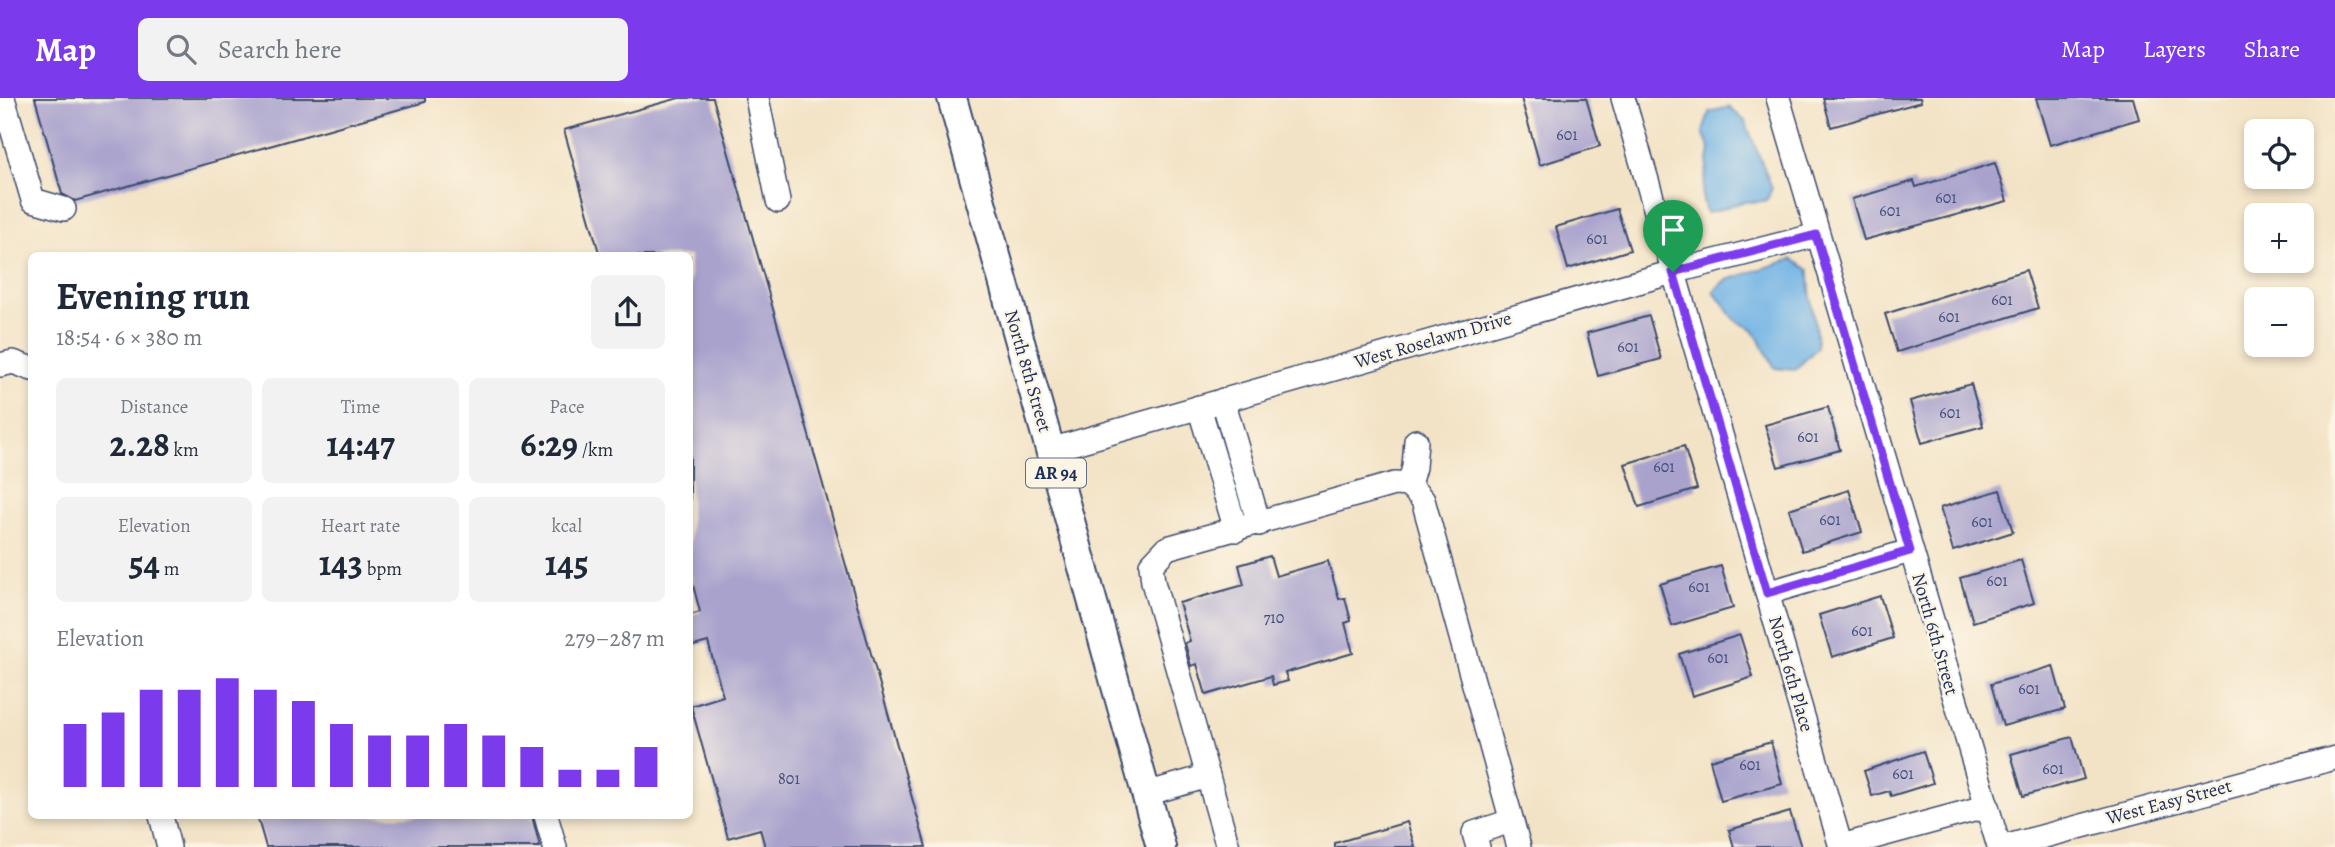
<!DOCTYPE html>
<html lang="en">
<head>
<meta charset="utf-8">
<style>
	body { margin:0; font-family:Alegreya,serif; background:#f2f2f3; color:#1f2937; height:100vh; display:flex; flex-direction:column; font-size:26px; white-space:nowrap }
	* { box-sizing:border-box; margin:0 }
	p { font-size:23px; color:#747a83 }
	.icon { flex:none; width:38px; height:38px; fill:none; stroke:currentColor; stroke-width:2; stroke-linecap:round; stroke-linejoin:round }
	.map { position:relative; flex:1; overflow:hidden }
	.details { position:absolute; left:28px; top:154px; width:665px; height:567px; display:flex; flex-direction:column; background:#fff; border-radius:10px; box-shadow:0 4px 10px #0003 }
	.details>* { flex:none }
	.fabs { position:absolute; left:2244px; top:21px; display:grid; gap:14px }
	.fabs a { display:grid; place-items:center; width:70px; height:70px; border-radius:10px; background:#fff; box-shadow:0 4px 10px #0003; font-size:35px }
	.pin { position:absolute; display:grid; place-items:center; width:60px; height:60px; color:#fff; margin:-72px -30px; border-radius:50% 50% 50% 0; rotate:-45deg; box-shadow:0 0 7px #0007 }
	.pin .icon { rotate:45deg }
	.round { display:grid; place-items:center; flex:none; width:74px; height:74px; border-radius:10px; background:#f2f2f3 }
	.summary { display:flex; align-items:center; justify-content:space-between; height:119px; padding:0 28px }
	h1 { font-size:38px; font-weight:700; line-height:52px }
	.figures { display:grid; grid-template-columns:repeat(3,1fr); gap:10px; height:119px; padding:7px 28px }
	.figures div { display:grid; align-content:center; border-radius:10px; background:#f2f2f3; text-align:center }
	.figures b { font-size:35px; font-weight:700 }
	.figures small { font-size:19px; font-weight:400 }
	.figures p { font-size:19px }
	.chart { height:196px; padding:14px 28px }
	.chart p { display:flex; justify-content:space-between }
	.chart svg { width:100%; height:126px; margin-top:7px; stroke:#7c3aed; stroke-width:6 }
	header { display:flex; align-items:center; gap:42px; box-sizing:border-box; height:98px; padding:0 35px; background:#7c3aed; color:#fff }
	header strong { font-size:33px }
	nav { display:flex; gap:38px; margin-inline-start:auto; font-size:24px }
	.search { width:490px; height:63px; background:#f2f2f3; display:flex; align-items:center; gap:18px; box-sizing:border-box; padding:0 24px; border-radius:10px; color:#747a83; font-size:26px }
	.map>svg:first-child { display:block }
</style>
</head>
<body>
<header>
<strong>Map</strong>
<div class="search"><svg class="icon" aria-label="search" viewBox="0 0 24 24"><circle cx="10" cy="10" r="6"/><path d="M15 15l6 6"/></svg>Search here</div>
<nav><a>Map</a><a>Layers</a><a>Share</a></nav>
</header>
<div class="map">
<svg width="2335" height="749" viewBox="0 0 2335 749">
	<rect width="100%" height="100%" fill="#fcf5e5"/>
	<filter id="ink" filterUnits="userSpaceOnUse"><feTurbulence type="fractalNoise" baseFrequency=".0143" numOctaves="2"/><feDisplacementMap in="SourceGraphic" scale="14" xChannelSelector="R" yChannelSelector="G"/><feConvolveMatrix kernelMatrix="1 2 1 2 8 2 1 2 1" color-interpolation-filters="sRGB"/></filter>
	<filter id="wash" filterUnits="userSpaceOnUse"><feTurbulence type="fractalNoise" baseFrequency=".00686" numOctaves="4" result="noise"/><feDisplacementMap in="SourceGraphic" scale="28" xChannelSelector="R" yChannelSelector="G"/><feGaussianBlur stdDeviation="1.57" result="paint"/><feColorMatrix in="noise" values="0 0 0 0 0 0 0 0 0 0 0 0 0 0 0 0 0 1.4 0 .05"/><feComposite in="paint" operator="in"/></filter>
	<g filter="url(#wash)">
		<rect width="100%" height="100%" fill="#f3e3c6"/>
		<g fill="#70b2e5" stroke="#4670a2" stroke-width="2">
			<path d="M1729,9L1745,23L1772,90L1767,102C1758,105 1753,103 1744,104C1734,105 1720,113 1706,115L1702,98L1710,51L1703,34L1709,14Z"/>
			<path d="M1792,161L1809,172C1808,198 1817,223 1817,250L1795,272L1775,270L1753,231L1736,223L1714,193L1724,183Z"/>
		</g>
		<g id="blocks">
			<g fill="#a8a2cd">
				<path d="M35,0H425V4L75,103L62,96Z"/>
				<path d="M679,0H713L926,749H765L760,731L728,740L691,608L723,598L708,544L690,549V517L700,514L690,475V158H600L564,32Z"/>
				<path d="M1521,0H1586L1600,48L1540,67Z"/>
				<path d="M1823,0H1920L1921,4L1831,29Z"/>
				<path d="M2036,0H2133L2139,21L2050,47Z"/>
				<path d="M1995,65L2007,103L1864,142L1852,101L1914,83L1916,89Z"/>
				<path d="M1617,111L1630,152L1568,171L1556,129Z"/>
				<path d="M2026,172L2038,210L1897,254L1885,216Z"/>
				<path d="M1649,218L1661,261L1598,278L1587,235Z"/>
				<path d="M1971,286L1983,328L1922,345L1910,303Z"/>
				<path d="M1828,309L1840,352L1778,369L1765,327Z"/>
				<path d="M1684,348L1697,391L1639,409L1625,366Z"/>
				<path d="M1849,392L1862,434L1802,453L1789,411Z"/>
				<path d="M2000,392L2013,434L1953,453L1940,410Z"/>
				<path d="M1270,458L1276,478L1328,463L1339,501L1345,500L1351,523L1345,525L1353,555L1285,575L1288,583L1273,587L1271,578L1206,597L1197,566L1191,568L1185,545L1190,543L1179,505L1244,487L1239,467Z"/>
				<path d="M2021,462L2034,505L1973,524L1960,480Z"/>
				<path d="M1721,468L1733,510L1672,528L1660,486Z"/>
				<path d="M1880,498L1893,540L1832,559L1819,517Z"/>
				<path d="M1740,537L1753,579L1692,598L1679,556Z"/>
				<path d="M2053,568L2065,611L2003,628L1991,586Z"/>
				<path d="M2072,639L2084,681L2023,698L2011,656Z"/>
				<path d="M1771,644L1782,686L1721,703L1710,662Z"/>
				<path d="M1923,653L1933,685L1891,698L1889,693L1872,698L1864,673Z"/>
				<path d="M1790,714L1801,749H1734L1729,732Z"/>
				<path d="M257,718H532L540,749H266Z"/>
				<path d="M1407,724L1415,749H1335V745Z"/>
			</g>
		</g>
	</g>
	<g filter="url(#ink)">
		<use href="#blocks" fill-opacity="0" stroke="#3b4a6e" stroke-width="2"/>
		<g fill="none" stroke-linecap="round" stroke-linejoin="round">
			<defs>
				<g id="minor">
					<path d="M3,0L33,102L64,111"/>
					<path d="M757,0L778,103"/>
					<path d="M1623,0L1841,749"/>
					<path d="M1778,0L1999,749"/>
					<path d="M0,267L13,264L32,271"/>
					<path d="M1223,302L1259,426"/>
					<path d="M1199,309L1236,432"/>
					<path d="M1050,352L1673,174L1817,137"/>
					<path d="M1409,387L1414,369L1416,343"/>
					<path d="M1767,495L1910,453"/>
					<path d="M1146,696L1208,678"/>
					<path d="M161,718L169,749"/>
					<path d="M546,718L555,749"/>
					<path d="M1841,748L1985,709"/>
					<path d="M1228,749L1153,484L1151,467L1167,450L1394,386L1409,387L1423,402L1519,749"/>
					<path d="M1478,749L1474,735L1511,723"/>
					<path d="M2004,749L2335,660"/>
				</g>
				<path id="major" d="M952,0L1161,749"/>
			</defs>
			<use href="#minor" stroke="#3b4a6e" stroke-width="26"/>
			<use href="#major" stroke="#3b4a6e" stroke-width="32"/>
			<use href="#minor" stroke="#fff" stroke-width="23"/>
			<use href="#major" stroke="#fff" stroke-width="28"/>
		</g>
	</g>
	<g fill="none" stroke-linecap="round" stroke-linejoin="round" filter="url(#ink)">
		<defs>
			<path id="route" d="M1816,137L1910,453L1767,495L1673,174Z"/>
		</defs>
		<use href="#route" stroke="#fff" stroke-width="14"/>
		<use href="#route" stroke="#7c3aed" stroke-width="9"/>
	</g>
	<g text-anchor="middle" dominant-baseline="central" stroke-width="5" stroke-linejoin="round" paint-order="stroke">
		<g font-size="16" fill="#3e4c7a">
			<text x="1567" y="37">601</text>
			<text x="1946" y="100">601</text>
			<text x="1890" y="113">601</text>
			<text x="1597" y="141">601</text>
			<text x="2002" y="202">601</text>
			<text x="1949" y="219">601</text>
			<text x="1628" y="249">601</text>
			<text x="1950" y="315">601</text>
			<text x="1808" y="339">601</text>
			<text x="1664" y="369">601</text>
			<text x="1830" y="422">601</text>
			<text x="1982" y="424">601</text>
			<text x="1997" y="483">601</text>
			<text x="1699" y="489">601</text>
			<text x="1274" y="520">710</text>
			<text x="1862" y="533">601</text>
			<text x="1718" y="560">601</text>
			<text x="2029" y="591">601</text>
			<text x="1750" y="667">601</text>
			<text x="2053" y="671">601</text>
			<text x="1903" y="676">601</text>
			<text x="789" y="681">801</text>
		</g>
		<rect fill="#fcf5e5" stroke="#5e6a86" stroke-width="2" x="1026" y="360.5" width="60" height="29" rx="5"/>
		<g font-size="18" font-weight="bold" fill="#1b2f5e">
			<text x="1056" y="375">AR 94</text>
		</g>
		<g font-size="19" fill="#1b2f5e" stroke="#fcf5e5">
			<text transform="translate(1433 242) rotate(-16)">West Roselawn Drive</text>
			<text transform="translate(1028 273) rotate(74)">North 8th Street</text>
			<text transform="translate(1935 536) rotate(74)">North 6th Street</text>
			<text transform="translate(1791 576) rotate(74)">North 6th Place</text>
			<text transform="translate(2169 704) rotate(-15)">West Easy Street</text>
		</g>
	</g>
</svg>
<div class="fabs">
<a><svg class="icon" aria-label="locate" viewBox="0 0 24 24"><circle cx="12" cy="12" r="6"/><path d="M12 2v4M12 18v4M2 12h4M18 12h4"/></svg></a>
<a>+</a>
<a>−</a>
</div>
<div class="pin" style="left:1673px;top:174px;background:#1e9e55"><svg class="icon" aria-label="arrive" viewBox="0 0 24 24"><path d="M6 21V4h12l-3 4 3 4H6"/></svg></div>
<section class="details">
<div class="summary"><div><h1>Evening run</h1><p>18:54 · 6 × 380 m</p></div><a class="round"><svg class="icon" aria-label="share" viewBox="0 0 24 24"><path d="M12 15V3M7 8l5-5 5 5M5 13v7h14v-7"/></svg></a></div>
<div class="figures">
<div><p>Distance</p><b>2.28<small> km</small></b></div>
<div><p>Time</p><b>14:47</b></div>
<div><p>Pace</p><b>6:29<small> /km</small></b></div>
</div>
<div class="figures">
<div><p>Elevation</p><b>54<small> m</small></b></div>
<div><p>Heart rate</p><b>143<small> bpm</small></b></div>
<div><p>kcal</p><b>145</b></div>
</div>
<div class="chart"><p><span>Elevation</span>279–287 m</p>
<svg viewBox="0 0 160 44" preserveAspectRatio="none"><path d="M5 44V22M15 44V18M25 44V10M35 44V10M45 44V6M55 44V10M65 44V14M75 44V22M85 44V26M95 44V26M105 44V22M115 44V26M125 44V30M135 44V38M145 44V38M155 44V30"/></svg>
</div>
</section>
</div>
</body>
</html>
